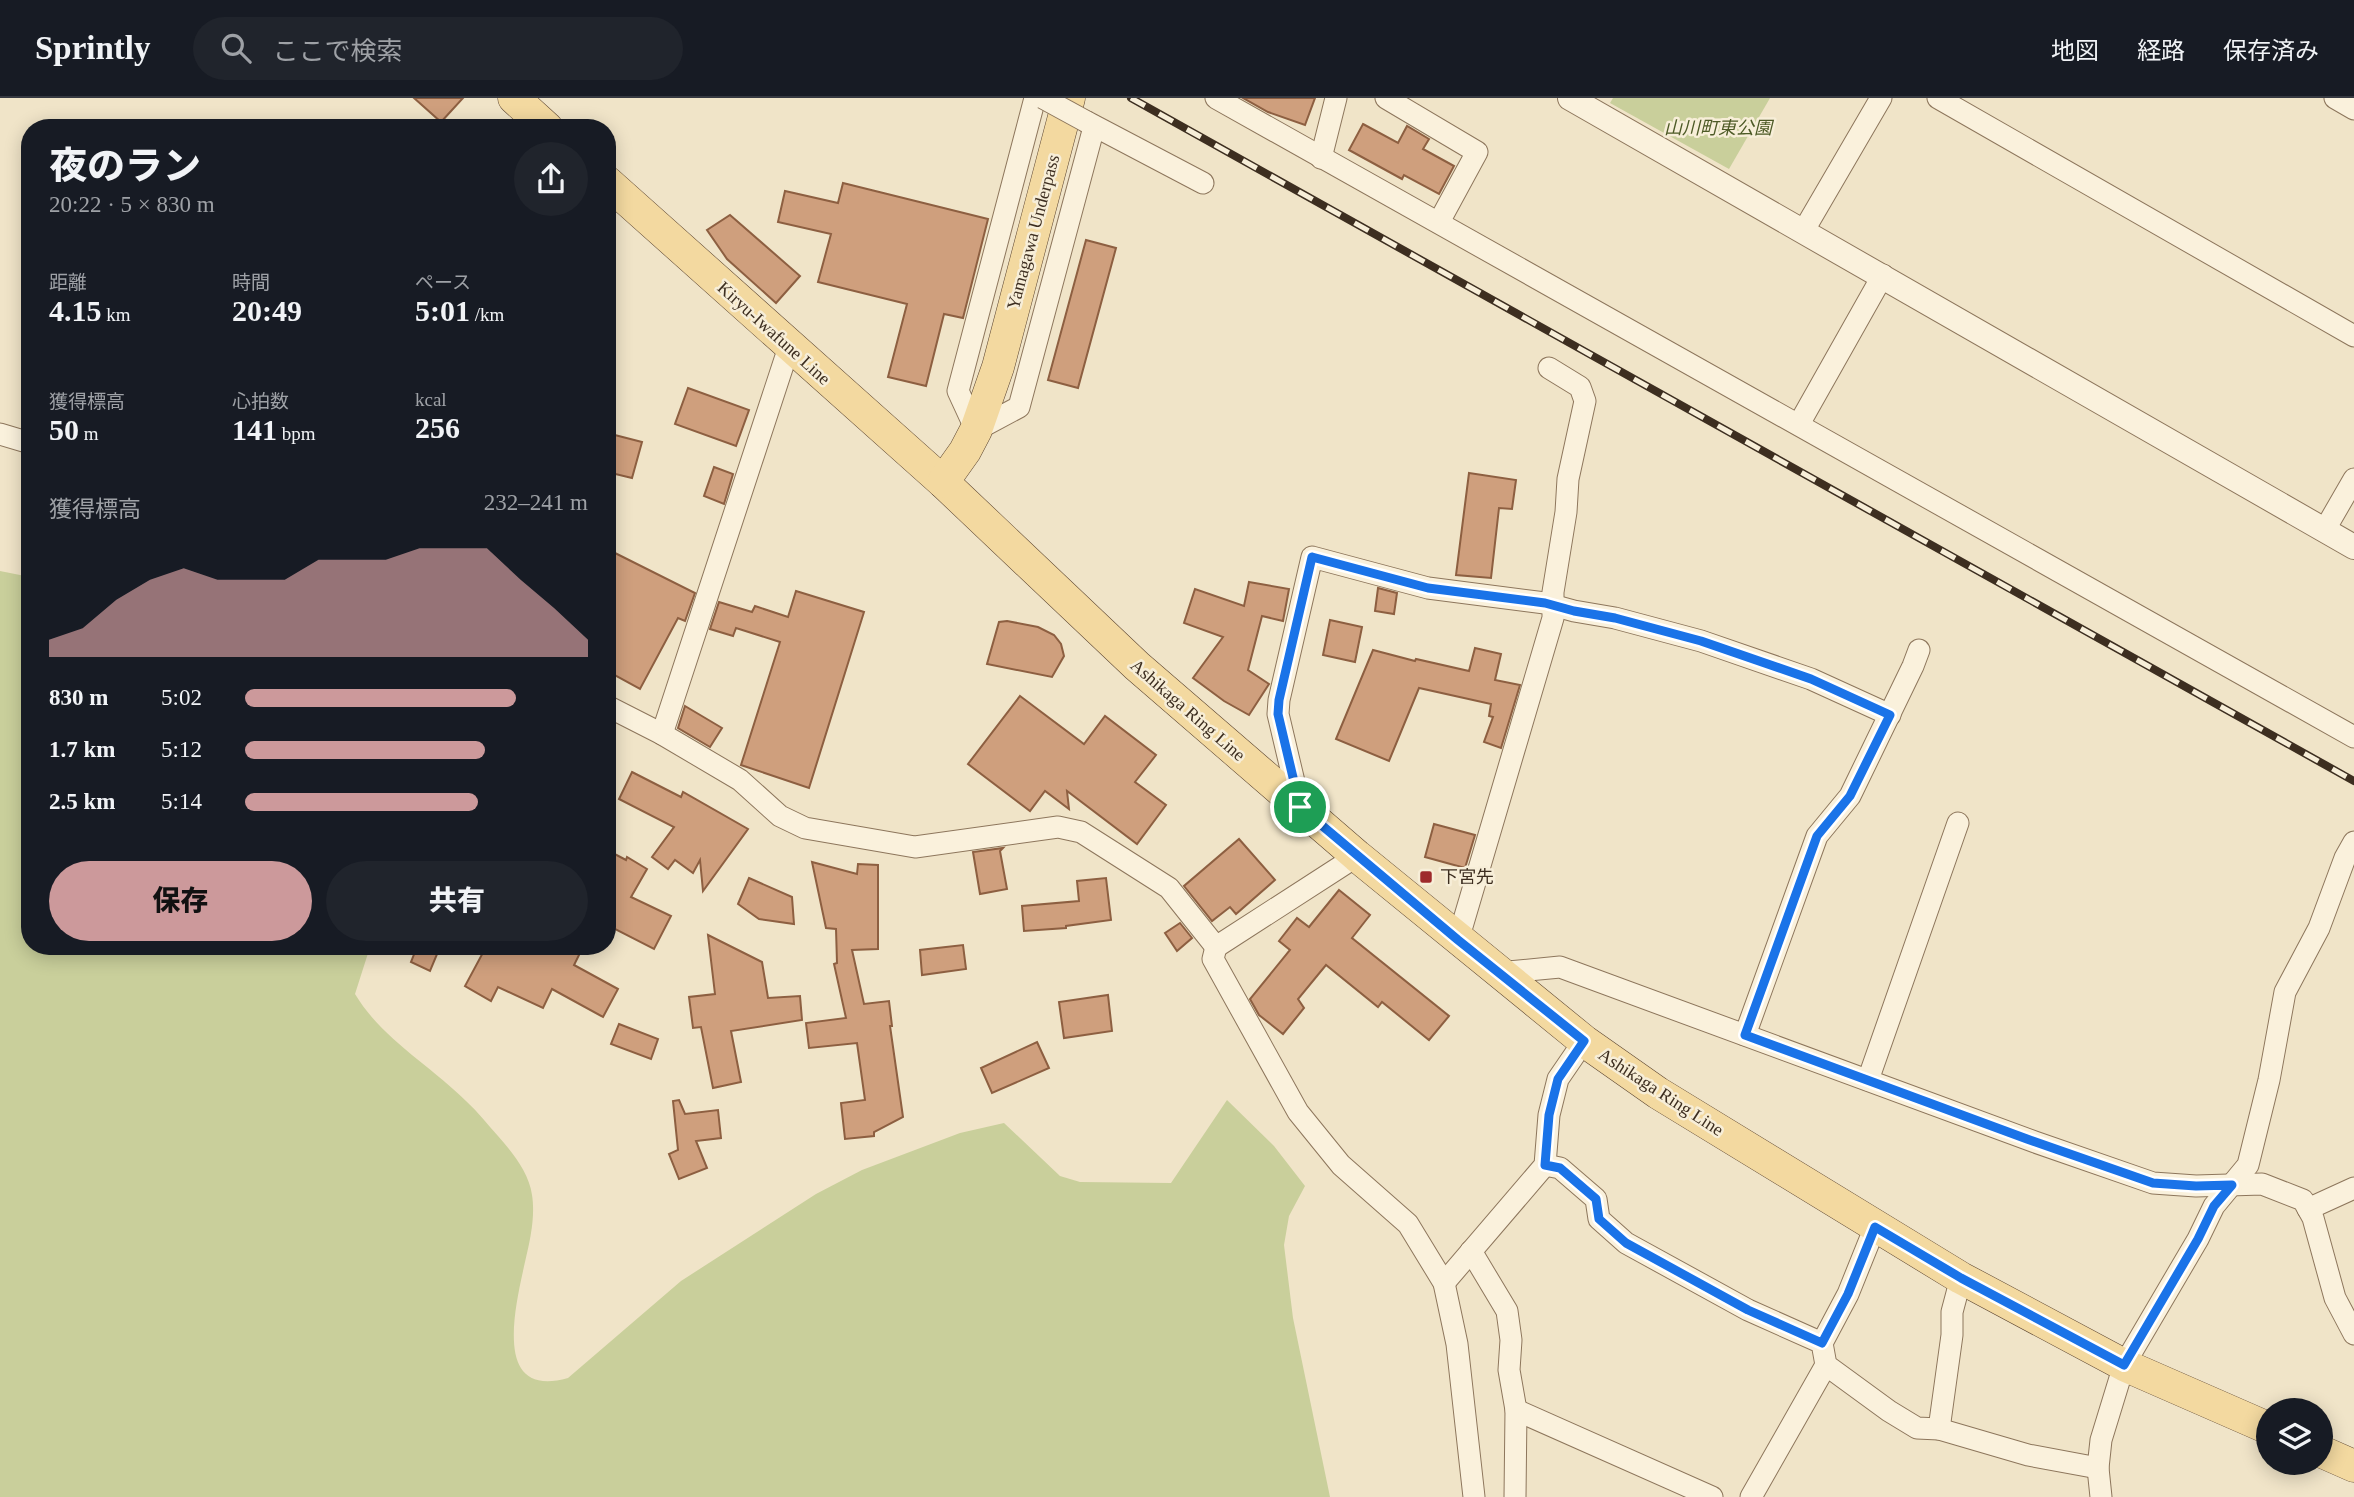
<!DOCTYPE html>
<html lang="ja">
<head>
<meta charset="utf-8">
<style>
	body { margin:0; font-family:"Times New Roman","Noto Sans JP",serif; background:#20242c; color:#f1f3f6; height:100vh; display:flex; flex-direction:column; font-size:26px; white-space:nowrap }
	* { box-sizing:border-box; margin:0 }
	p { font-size:23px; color:#9ea1a6 }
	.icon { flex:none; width:38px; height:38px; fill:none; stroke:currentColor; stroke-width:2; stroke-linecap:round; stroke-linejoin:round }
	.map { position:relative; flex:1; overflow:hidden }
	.sheet { position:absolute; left:21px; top:21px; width:595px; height:836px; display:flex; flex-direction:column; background:#171b24; border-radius:28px; box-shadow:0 4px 18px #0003 }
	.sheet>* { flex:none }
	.tools { position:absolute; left:2256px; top:1300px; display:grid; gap:14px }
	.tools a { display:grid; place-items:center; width:77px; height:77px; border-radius:50%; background:#171b24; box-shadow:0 4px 18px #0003; font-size:35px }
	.pin { position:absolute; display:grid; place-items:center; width:60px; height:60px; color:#fff; margin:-30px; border:4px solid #fff; border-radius:50%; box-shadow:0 2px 7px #0007 }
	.round { display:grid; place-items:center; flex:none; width:74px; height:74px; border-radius:37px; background:#20242c }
	.summary { display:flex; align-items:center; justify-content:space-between; height:119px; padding:0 28px }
	h1 { font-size:38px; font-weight:800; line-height:52px }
	.metrics { display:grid; grid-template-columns:repeat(3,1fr); gap:10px; height:119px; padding:7px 28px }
	.metrics div { display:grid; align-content:center }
	.metrics b { font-size:30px; font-weight:800 }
	.metrics small { font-size:19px; font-weight:400 }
	.metrics p { font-size:19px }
	.chart { height:196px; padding:14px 28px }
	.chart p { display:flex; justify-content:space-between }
	.chart svg { width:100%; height:126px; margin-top:7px; fill:#cc999b; opacity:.7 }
	.primary-button { display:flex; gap:14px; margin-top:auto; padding:14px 28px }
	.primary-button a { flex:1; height:80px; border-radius:42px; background:#cc999b; color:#111; font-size:28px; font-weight:800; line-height:80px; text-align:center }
	.primary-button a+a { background:#20242c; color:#f1f3f6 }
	ul { padding:0 28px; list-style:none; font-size:23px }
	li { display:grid; grid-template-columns:112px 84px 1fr; align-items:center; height:52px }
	li i { height:18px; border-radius:9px; background:#cc999b }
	header { display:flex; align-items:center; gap:42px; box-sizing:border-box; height:98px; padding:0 35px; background:#171b24; border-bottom:2px solid #363941 }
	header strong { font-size:33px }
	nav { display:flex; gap:38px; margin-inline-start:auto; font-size:24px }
	.search { width:490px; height:63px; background:#20242c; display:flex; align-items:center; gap:18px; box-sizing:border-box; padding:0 24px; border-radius:38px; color:#9ea1a6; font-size:26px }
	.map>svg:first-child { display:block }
</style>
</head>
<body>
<header>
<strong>Sprintly</strong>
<div class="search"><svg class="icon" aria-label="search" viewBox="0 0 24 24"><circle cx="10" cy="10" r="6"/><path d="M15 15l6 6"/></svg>ここで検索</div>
<nav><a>地図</a><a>経路</a><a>保存済み</a></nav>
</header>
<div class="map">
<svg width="2354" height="1399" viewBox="0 0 2354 1399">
	<rect width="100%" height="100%" fill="#f0e4c8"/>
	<g fill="#c9cf9b">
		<path d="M1613,0H1770L1729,71L1610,5Z"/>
		<path d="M0,473L30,479V849H370L355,896C382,941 430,967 466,1003C478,1014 488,1027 498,1038C513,1055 529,1075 532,1097C534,1109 533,1123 531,1135C525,1177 479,1305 568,1280L681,1183L816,1096L862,1072L960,1035L1004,1025L1060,1078L1080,1084L1171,1085L1227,1002L1274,1048L1305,1088L1289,1118L1284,1147L1293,1220L1330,1399H0Z"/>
	</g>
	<g fill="#cf9f7d" stroke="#8d5f41" stroke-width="2">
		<path d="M414,0H463L441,24Z"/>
		<path d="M1243,0H1315L1305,27L1268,14Z"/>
		<path d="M1363,26L1398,45L1407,28L1429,41L1423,51L1454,68L1439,96L1404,77L1402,81L1349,52Z"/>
		<path d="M843,85L988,121L963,220L944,216L926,288L888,279L907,206L818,184L831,136L778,124L785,93L838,105Z"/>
		<path d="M730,117L800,178L776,205L727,161L707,132Z"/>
		<path d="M1086,142L1116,150L1078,290L1048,282Z"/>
		<path d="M688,290L749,312L736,348L675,326Z"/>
		<path d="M607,335L642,344L632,380L607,374Z"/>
		<path d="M714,369L733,376L724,406L704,398Z"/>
		<path d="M1469,375L1516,382L1512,411L1499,410L1491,480L1456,477Z"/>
		<path d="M607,451L695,495L685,523L678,520L640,591L607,573Z"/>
		<path d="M1249,484L1289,491L1283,523L1262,518L1248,572L1269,586L1249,617L1224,603L1193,580L1223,539L1184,525L1195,491L1244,508Z"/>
		<path d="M1378,490L1397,495L1394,516L1375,513Z"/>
		<path d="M796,493L864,514L809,690L741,667L780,544L736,530L733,538L710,531L719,504L752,514L755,508L788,519Z"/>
		<path d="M1330,522L1362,529L1355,564L1323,557Z"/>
		<path d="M1007,523L1038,529L1054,537L1061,546L1064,558L1052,579L987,566L999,524Z"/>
		<path d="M1475,550L1501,556L1495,582L1520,587L1501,650L1484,644L1493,619L1489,618L1491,606L1419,590L1389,663L1336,641L1373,552L1415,563L1416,561L1469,573Z"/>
		<path d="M1020,598L1084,646L1105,618L1156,657L1135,684L1166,707L1137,746L1067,693L1069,711L1045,693L1030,713L968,666Z"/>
		<path d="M685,608L722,630L710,649L678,630Z"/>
		<path d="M632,674L681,699L683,694L748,731L703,793L700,762L693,775L675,762L668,771L652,759L674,729L619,701Z"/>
		<path d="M1434,726L1475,737L1465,770L1425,759Z"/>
		<path d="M1239,741L1275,782L1236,816L1230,809L1212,823L1184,788Z"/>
		<path d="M1003,750L1000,753L1007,791L980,796L973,754Z"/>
		<path d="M607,752L626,762L627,759L647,771L631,799L671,818L654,851L607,827Z"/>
		<path d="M812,764L857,776L858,766L878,767V851L852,852L864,906L889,903L892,928H890L903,1019L874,1034V1038L845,1041L841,1005L865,1002L857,945L809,950L806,925L846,920L834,866L837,865L836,831L826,830Z"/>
		<path d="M749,780L792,799L794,826L759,821L738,806Z"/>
		<path d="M1106,780L1111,822L1066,828V830L1024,833L1022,808L1079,803L1077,783Z"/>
		<path d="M1339,792L1370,817L1352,840L1449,918L1429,942L1382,904L1378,909L1326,867L1298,901L1304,910L1283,936L1259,917L1250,901L1290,852L1279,843L1297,820L1309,829Z"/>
		<path d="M1180,825L1192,840L1177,853L1165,835Z"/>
		<path d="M708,837L762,864L768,900L800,898L802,922L731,933L741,984L713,990L701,929L693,930L689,899L715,896Z"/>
		<path d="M963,847L966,871L922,877L920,852Z"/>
		<path d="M417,849H440L430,873L411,864Z"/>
		<path d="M486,849H583L574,867L618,891L603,919L552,891L543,910L498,889L491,903L465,888Z"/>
		<path d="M1108,897L1112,933L1064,940L1059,904Z"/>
		<path d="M619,926L658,941L651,961L611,946Z"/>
		<path d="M1037,944L1049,970L992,995L981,970Z"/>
		<path d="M679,1002L685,1016L718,1012L721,1040L696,1043L707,1070L679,1081L669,1056L678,1052L673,1003Z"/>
	</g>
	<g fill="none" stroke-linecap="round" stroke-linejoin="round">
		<defs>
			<g id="minor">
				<path d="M1035,0L958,293L976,332L1019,309L1094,29"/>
				<path d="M1216,0L2354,639"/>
				<path d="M1386,0L1477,54L1439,124"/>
				<path d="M1938,0L2354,238"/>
				<path d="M2335,0L2354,11"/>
				<path d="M1087,24L1203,85"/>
				<path d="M1321,60L1336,0"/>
				<path d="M1804,132L1881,0"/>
				<path d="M1799,326L1883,177"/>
				<path d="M0,336L30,345"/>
				<path d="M2324,433L2354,381"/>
				<path d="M607,608L662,636L740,682L780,718L805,730L915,749L1058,729L1081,734L1169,790L1216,849L1357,758"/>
				<path d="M662,636L789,249"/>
				<path d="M1300,709L1278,616L1279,602L1312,459L1428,490L1545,505L1574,513L1615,520L1701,543L1811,581L1890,617"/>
				<path d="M1458,842L1553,520V494L1566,414L1568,381L1585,303L1580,289L1549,270"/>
				<path d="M1216,849L1213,861L1298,1014L1341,1067L1408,1126L1444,1185L1457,1246L1474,1399"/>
				<path d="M1498,875L1560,869L2035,1044L2153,1085L2196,1088L2262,1086L2303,1102L2313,1120L2335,1200L2354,1236"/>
				<path d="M1745,937L1817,738L1850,698L1913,568L1919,552"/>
				<path d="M1868,982L1958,725"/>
				<path d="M1545,1067L1560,1070L1596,1101L1599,1121L1626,1145L1748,1212L1822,1245L1826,1267L1889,1313L1917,1330L1939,1331L2028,1357L2098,1370"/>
				<path d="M2308,1111L2354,1090"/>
				<path d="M1471,1153L1507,1213L1511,1242L1509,1272L1516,1312L1515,1399"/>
				<path d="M1444,1185L1545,1067L1549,1017L1558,981L1584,943"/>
				<path d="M1822,1245L1848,1196L1875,1129"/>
				<path d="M1516,1312L1712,1399"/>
				<path d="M1939,1331L1952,1237V1214L1961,1180"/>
				<path d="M1751,1399L1826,1267"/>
				<path d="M2101,1399L2098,1370L2101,1342L2124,1267L2198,1141L2214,1108L2248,1067L2269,982L2285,894L2319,830L2345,760L2354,744"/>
			</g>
			<path id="tertiary" d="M1570,0L2354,449"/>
			<g id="primary">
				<path d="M514,0L547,30"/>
				<path d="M607,84L943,384L1137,568L1357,758L1584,943L1658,995L1961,1180L2124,1267L2268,1330"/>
				<path d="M943,384L965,353L976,332L998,269L1069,0"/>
				<path d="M2320,1353L2354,1368"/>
			</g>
		</defs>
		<use href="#minor" stroke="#8d765c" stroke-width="23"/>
		<use href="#tertiary" stroke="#8d765c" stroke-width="26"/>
		<use href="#primary" stroke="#5b4430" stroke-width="33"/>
		<use href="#minor" stroke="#faf1dc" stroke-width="21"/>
		<use href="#tertiary" stroke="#faf1dc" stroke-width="24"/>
		<use href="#primary" stroke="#f3d9a0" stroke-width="32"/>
		<defs>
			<path id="rail" d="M1131,0L2354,683"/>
		</defs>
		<use href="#rail" stroke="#3d2e20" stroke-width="8"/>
		<use href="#rail" stroke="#f7eed8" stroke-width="5" stroke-dasharray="16" stroke-linecap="butt"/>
		<defs>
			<path id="minor-bridge" d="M1043,0L1087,24"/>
		</defs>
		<use href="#minor-bridge" stroke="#8d765c" stroke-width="23" stroke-linecap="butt"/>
		<use href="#minor-bridge" stroke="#faf1dc" stroke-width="21"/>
	</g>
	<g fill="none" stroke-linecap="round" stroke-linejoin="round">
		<defs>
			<path id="route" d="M1312,459L1428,490L1545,505L1574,513L1615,520L1701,543L1811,581L1890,617L1850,698L1817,738L1745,937L2027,1041L2153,1085L2196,1088L2232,1087L2214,1108L2198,1141L2124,1267L1961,1180L1875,1129L1848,1196L1822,1245L1748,1212L1626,1145L1599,1121L1596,1101L1560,1070L1545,1067L1549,1017L1558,981L1584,943L1458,842L1300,709L1278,616L1279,602Z"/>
		</defs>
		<use href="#route" stroke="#fff" stroke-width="14"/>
		<use href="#route" stroke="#1a73e8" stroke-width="9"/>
	</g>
	<rect fill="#9e2a2b" stroke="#f7eed8" stroke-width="2.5" x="1419" y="772" width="14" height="14" rx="3.5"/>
	<g text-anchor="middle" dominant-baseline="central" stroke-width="5" stroke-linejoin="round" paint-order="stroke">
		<g font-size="18" font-style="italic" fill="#4d5a26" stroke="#f7eed8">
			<text x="1718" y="30">山川町東公園</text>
		</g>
		<g font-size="18" fill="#3d2e20" stroke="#f7eed8">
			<text transform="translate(1033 134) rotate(-75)">Yamagawa Underpass</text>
			<text transform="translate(774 235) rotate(42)">Kiryu-Iwafune Line</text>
			<text transform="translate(1188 612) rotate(41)">Ashikaga Ring Line</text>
			<text transform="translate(1661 994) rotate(33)">Ashikaga Ring Line</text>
		</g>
		<g font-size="18" fill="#3d2e20" stroke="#f7eed8" text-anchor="start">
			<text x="1440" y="779">下宮先</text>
		</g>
	</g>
</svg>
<div class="tools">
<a><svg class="icon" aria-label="layers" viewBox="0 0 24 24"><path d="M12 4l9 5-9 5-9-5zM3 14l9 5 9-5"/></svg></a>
</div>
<div class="pin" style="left:1300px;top:709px;background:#1e9e55"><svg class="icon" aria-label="arrive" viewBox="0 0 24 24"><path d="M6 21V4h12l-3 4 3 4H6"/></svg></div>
<section class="sheet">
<div class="summary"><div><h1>夜のラン</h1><p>20:22 · 5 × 830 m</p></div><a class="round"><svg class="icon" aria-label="share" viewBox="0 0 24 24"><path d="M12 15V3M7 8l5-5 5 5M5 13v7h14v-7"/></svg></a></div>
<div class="metrics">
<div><p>距離</p><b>4.15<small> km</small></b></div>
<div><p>時間</p><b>20:49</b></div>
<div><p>ペース</p><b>5:01<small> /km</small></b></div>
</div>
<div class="metrics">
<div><p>獲得標高</p><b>50<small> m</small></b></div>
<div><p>心拍数</p><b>141<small> bpm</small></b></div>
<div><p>kcal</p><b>256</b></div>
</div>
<div class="chart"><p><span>獲得標高</span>232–241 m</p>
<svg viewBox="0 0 160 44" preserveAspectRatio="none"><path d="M0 44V38L10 34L20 24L30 17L40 13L50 17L60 17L70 17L80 10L90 10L100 10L110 6L120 6L130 6L140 17L150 27L160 38V44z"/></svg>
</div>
<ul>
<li><b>830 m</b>5:02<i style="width:79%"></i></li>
<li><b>1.7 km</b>5:12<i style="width:70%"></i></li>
<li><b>2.5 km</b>5:14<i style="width:68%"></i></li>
</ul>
<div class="primary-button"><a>保存</a><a>共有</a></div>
</section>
</div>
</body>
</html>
